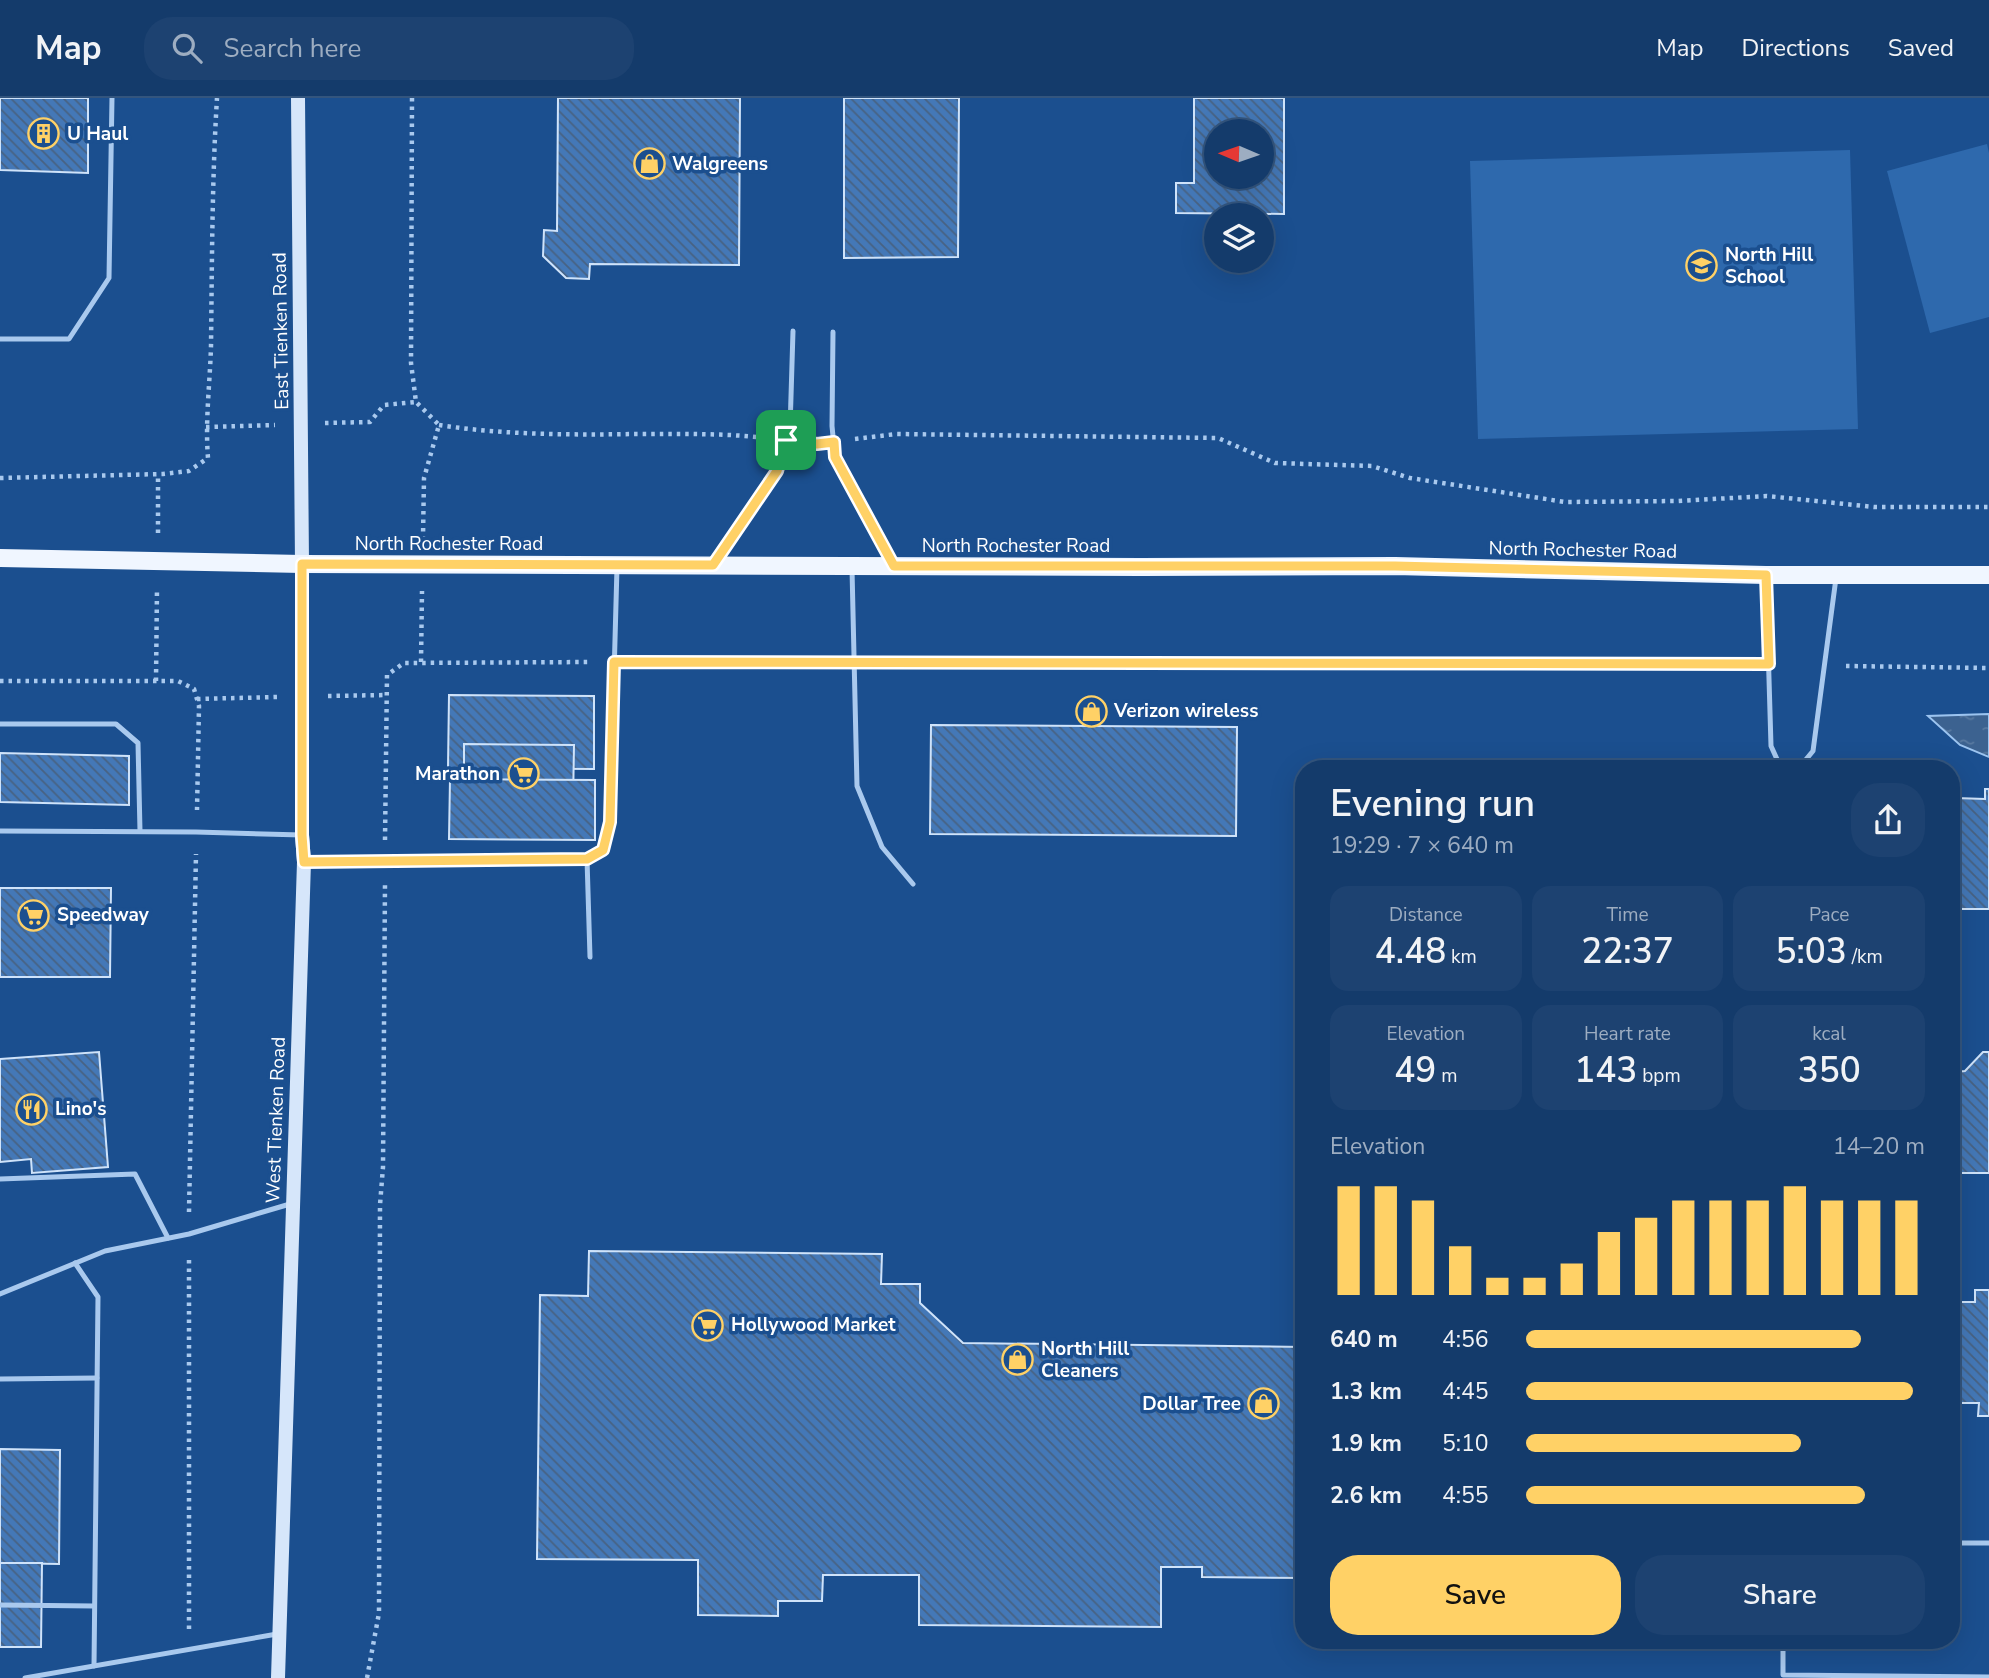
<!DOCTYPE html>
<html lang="en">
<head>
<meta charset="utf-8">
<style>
	body { margin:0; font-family:"Nunito Sans",sans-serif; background:#1d4271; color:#f1f3f6; height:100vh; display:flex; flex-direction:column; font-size:26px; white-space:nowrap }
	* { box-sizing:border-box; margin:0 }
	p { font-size:23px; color:#9dadc1 }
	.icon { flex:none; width:38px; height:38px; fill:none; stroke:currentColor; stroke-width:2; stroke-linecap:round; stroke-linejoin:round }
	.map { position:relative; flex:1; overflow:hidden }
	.details { position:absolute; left:1295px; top:662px; width:665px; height:889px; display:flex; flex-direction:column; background:#143b6b; border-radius:28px; box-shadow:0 7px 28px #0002,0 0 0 2px #33557e }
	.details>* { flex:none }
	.needle { width:46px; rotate:272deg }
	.controls { position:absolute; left:1204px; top:21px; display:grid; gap:14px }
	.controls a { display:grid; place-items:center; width:70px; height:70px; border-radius:50%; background:#143b6b; box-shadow:0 7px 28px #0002,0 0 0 2px #33557e; font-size:35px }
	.pin { position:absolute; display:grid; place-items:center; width:60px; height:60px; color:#fff; margin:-30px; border-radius:14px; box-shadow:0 4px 10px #0006 }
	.round { display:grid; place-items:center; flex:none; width:74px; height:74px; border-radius:28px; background:#1d4271 }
	.overview { display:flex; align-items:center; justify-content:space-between; height:119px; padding:0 35px }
	h1 { font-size:38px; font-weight:600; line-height:52px }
	.metrics { display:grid; grid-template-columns:repeat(3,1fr); gap:10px; height:119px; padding:7px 35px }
	.metrics div { display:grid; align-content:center; border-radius:18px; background:#1d4271; text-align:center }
	.metrics b { font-size:35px; font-weight:600 }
	.metrics small { font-size:19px; font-weight:400 }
	.metrics p { font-size:19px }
	.chart { height:196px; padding:14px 35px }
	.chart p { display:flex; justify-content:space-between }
	.chart svg { width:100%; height:126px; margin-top:7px; stroke:#ffd166; stroke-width:6 }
	.button { display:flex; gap:14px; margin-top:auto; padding:14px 35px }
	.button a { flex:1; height:80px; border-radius:28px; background:#ffd166; color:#111; font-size:28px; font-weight:600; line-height:80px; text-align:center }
	.button a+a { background:#1d4271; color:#f1f3f6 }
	ul { padding:0 35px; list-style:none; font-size:23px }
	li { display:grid; grid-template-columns:112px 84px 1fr; align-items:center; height:52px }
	li i { height:18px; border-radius:9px; background:#ffd166 }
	header { display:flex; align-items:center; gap:42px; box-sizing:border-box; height:98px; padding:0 35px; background:#143b6b; border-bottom:2px solid #33557e }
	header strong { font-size:33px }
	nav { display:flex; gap:38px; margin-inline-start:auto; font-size:24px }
	.search { width:490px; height:63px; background:#1d4271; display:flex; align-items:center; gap:18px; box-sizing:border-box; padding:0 24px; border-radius:28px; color:#9dadc1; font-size:26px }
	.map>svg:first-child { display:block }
</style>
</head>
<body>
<header>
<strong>Map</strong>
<div class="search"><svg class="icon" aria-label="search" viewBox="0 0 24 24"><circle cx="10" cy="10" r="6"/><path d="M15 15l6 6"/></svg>Search here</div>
<nav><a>Map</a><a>Directions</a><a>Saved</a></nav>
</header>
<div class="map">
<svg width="1989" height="1580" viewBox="0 0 1989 1580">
	<defs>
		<pattern id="water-ripples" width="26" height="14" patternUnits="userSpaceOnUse" patternTransform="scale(1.75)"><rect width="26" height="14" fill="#3c6290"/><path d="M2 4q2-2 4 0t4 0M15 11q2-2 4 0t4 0" fill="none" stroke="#597aa1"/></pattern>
		<pattern id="building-back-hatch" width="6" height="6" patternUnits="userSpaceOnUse" patternTransform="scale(1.75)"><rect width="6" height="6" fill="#4478b7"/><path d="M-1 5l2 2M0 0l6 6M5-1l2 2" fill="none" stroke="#486282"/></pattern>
	</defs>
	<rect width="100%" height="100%" fill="#1b4f8f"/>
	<g fill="#2e69ad">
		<path d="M1987,46L1989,55V219L1930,235L1887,73Z"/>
		<path d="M1850,52L1858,331L1478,341L1470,63Z"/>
	</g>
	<path fill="url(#water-ripples)" stroke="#9cc4f0" stroke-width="2" d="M1989,616V659L1960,647L1928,618Z"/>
	<g fill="url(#building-back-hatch)" stroke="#cfe3fa" stroke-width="2" fill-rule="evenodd">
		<path d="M0,0H88V75L0,72Z"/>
		<path d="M558,0H740L739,167L590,166L589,181L566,180L543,158L544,132L557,133Z"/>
		<path d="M844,0H959L958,159L844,160Z"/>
		<path d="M1194,0H1284V116L1176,115V85H1194ZM1216,33H1262V79H1216Z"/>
		<path d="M449,597L594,598V671L448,670Z"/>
		<path d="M931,627L1237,629L1236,738L930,736Z"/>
		<path d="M464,646L574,647L573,707L464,706Z"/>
		<path d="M0,655L129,658V707L0,704Z"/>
		<path d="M450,681L595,682V742L449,741Z"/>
		<path d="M1951,690H1957L1956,700L1985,701V691H1989V811H1951Z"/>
		<path d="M0,790H111L110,879H0Z"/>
		<path d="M99,954L108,1069L32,1075L31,1061L0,1064V961Z"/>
		<path d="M1983,954H1989V1075H1951V970L1955,974L1965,973Z"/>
		<path d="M589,1153L882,1156L881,1186H920V1205L963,1245L1304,1249V1480L1202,1479V1469H1161V1529L919,1527V1477H823L822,1503H778V1518L698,1517V1462L537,1461L540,1197L588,1198Z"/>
		<path d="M1975,1192H1989V1318H1978L1979,1305H1956L1955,1317H1951V1204H1975Z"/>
		<path d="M0,1351L60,1352L59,1466L0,1465Z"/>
		<path d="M0,1465H42L41,1549H0Z"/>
	</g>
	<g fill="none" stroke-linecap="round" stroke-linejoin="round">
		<g stroke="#a9c9ee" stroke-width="4.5" stroke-dasharray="3.5 5" stroke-linecap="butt">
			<path d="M412,0L411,265L416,304L439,327L424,380L423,439"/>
			<path d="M325,325L370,324L384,307L416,304"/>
			<path d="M439,327C504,337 571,337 637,336C681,336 723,335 766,340"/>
			<path d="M206,329L275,327"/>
			<path d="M855,341L896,336L1218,340L1275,365L1372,368L1410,380L1565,404L1678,403L1767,398L1874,409H1989"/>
			<path d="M0,380L163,376L189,373L208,360C205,323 210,285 211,248C212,165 212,82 217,0"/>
			<path d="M158,435V376"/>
			<path d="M421,564L422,493"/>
			<path d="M635,564H833"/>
			<path d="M873,564L1747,565"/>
			<path d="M1846,568L1989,570"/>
			<path d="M0,583H178L194,591L199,608L197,712"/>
			<path d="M156,583L157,490"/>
			<path d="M328,598L387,597"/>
			<path d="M197,601L277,599"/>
			<path d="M385,742L387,577L404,565L592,564"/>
			<path d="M189,1114L196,756"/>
			<path d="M189,1531V1158"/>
			<path d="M367,1580L379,1515L380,1107L383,1069L385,785"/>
		</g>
		<g stroke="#a9c9ee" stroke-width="5">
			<path d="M833,234L832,328L835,359L892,466"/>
			<path d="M0,241H69L109,180L112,0"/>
			<path d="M717,462L777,373L790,331L793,233"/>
			<path d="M852,471L857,688L882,749L913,786"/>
			<path d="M1766,480L1771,648L1781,670"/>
			<path d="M0,626H116L138,645L140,733"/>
			<path d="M1799,670L1813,653L1836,480"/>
			<path d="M0,733L196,734L302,737"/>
			<path d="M587,761L590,859"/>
			<path d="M307,764L587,761L603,752L610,724L617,469"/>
			<path d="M0,1081L135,1076L168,1140"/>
			<path d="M75,1165L98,1199L94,1568"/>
			<path d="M0,1196L105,1153L189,1136L290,1106"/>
			<path d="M0,1281L97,1280"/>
			<path d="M1951,1445H1989"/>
			<path d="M0,1507L94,1508"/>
			<path d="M1783,1542V1577L1989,1579"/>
			<path d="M25,1580L277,1536"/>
		</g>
		<path stroke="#d6e6fa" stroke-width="14" d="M278,1580L304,764L302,737V466L298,0"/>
		<path stroke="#f0f6ff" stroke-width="18" d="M0,460L302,466L1141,469L1395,468L1766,477H1989"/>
	</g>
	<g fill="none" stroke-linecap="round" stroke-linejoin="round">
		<defs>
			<path id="route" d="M786,342L817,346L834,344L835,359L894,468H1395L1766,477L1769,566L614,564L610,724L603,752L587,761L304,764L302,737V466L713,467L777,373Z"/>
		</defs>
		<use href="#route" stroke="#fff" stroke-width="14"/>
		<use href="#route" stroke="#ffd166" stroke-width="9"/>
	</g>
	<defs>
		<symbol id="building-ring" viewBox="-11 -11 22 22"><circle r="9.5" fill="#1b4f8f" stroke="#ffd166" stroke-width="1.5"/><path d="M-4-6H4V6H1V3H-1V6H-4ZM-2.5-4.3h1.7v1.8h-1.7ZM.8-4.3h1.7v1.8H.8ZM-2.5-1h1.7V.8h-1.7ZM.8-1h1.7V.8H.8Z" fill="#ffd166"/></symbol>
		<symbol id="shop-ring" viewBox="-11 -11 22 22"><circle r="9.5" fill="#1b4f8f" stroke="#ffd166" stroke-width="1.5"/><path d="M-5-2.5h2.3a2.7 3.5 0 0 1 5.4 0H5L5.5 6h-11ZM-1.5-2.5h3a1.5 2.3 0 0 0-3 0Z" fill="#ffd166"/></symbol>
		<symbol id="school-ring" viewBox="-11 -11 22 22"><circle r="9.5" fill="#1b4f8f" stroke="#ffd166" stroke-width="1.5"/><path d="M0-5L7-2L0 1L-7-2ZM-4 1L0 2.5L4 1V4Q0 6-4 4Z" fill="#ffd166"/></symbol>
		<symbol id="supermarket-ring" viewBox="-11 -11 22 22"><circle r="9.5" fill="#1b4f8f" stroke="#ffd166" stroke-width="1.5"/><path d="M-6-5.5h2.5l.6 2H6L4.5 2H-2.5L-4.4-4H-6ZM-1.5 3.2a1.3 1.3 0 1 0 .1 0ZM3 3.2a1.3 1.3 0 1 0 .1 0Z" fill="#ffd166"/></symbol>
		<symbol id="restaurant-ring" viewBox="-11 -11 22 22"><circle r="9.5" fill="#1b4f8f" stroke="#ffd166" stroke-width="1.5"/><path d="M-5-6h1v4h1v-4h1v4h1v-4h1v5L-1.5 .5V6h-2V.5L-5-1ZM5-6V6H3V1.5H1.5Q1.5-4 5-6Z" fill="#ffd166"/></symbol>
	</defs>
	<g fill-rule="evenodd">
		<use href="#building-ring" x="26" y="18" width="35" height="35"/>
		<use href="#shop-ring" x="632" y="48" width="35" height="35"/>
		<use href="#school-ring" x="1684" y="150" width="35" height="35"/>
		<use href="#shop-ring" x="1074" y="596" width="35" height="35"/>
		<use href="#supermarket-ring" x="506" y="658" width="35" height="35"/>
		<use href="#supermarket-ring" x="16" y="800" width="35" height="35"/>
		<use href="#restaurant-ring" x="14" y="994" width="35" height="35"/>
		<use href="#supermarket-ring" x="690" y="1210" width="35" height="35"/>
		<use href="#shop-ring" x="1000" y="1244" width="35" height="35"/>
		<use href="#shop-ring" x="1246" y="1288" width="35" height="35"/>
	</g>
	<g text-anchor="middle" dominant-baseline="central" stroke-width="7" stroke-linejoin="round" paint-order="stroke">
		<g font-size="19" font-weight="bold" fill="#fff" stroke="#1b4f8f" text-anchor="start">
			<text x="67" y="36">U Haul</text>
			<text x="672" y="66">Walgreens</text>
			<text x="1725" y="157">North Hill<tspan x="1725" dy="22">School</tspan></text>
			<text x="1114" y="613">Verizon wireless</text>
			<text x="500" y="676" text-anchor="end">Marathon</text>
			<text x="57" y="817">Speedway</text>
			<text x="55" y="1011">Lino's</text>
			<text x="731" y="1227">Hollywood Market</text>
			<text x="1041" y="1251">North Hill<tspan x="1041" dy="22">Cleaners</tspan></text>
			<text x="1241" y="1306" text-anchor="end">Dollar Tree</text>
		</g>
		<g font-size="19" fill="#fff" stroke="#1b4f8f">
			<text transform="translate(281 233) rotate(-91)">East Tienken Road</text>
			<text x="449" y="446">North Rochester Road</text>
			<text x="1016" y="448">North Rochester Road</text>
			<text transform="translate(1583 452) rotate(1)">North Rochester Road</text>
			<text transform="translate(276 1022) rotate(-88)">West Tienken Road</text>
		</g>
	</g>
</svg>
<div class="controls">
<a><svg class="needle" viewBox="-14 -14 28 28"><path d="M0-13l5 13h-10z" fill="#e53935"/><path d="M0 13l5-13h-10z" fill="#9dadc1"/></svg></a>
<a><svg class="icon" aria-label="layers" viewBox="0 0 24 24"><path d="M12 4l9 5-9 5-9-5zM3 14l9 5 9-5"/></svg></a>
</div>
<div class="pin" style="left:786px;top:342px;background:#1e9e55"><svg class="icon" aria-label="arrive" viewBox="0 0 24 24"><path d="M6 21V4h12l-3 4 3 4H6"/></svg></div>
<section class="details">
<div class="overview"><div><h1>Evening run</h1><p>19:29 · 7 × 640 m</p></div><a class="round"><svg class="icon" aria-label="share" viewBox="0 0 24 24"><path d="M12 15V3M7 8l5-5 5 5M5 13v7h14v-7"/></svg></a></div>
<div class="metrics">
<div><p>Distance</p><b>4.48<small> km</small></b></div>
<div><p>Time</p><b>22:37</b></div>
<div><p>Pace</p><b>5:03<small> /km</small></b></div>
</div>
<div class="metrics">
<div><p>Elevation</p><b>49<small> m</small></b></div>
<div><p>Heart rate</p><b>143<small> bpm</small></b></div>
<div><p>kcal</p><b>350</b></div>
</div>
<div class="chart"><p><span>Elevation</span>14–20 m</p>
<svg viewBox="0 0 160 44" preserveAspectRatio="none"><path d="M5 44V6M15 44V6M25 44V11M35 44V27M45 44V38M55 44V38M65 44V33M75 44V22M85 44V17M95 44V11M105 44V11M115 44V11M125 44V6M135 44V11M145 44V11M155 44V11"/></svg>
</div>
<ul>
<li><b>640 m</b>4:56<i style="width:84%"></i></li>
<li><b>1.3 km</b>4:45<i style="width:97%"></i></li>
<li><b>1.9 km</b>5:10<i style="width:69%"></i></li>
<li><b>2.6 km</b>4:55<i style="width:85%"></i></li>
</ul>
<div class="button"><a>Save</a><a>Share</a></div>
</section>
</div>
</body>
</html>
